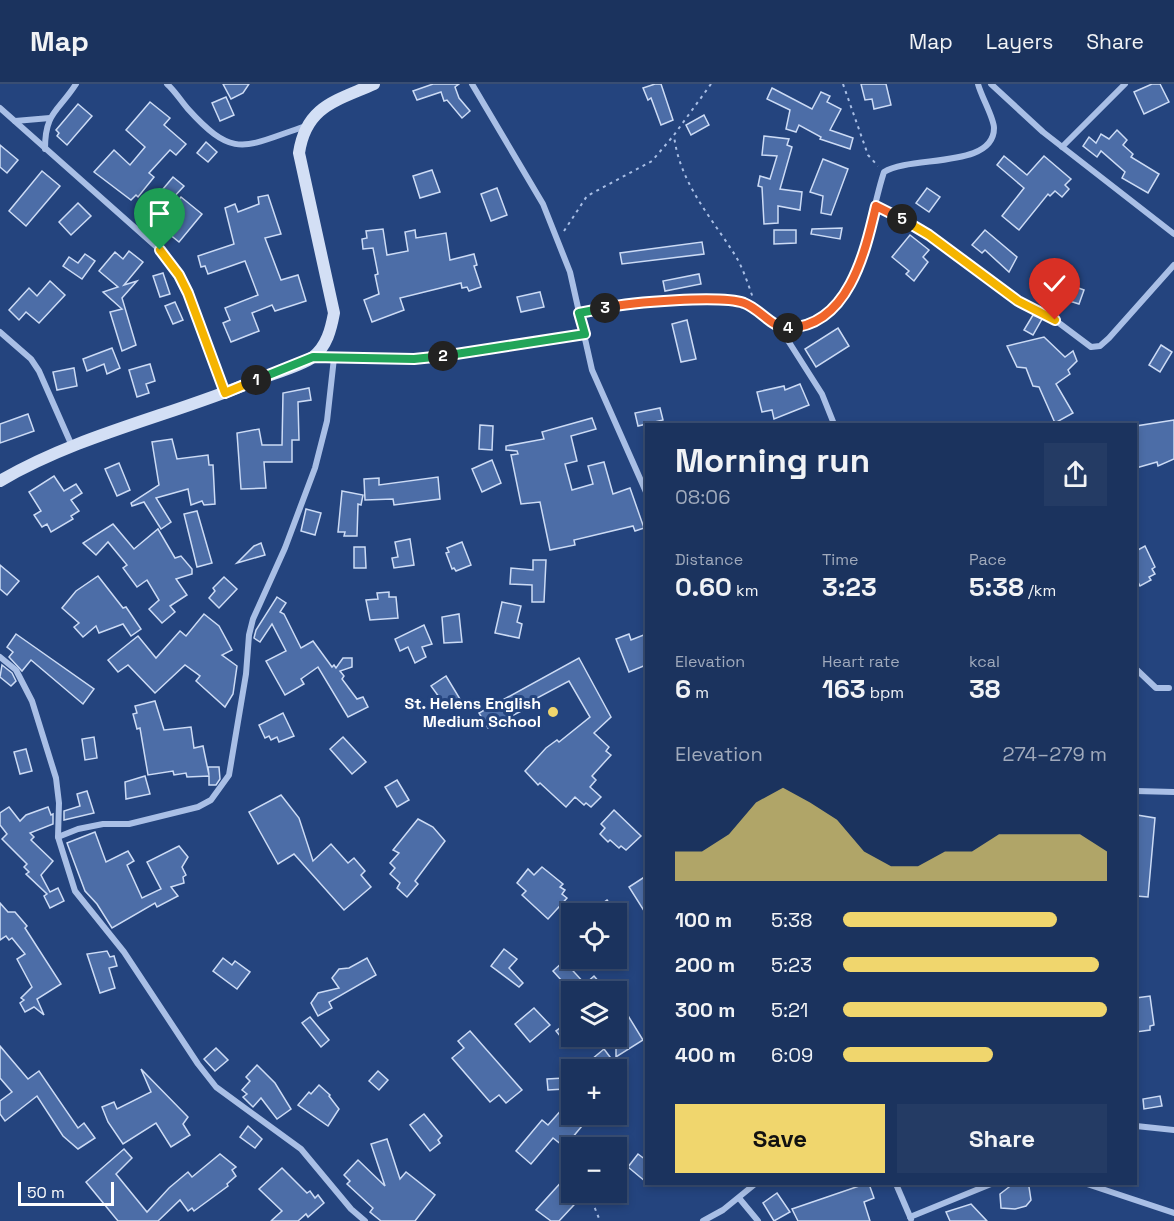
<!DOCTYPE html>
<html lang="en">
<head>
<meta charset="utf-8">
<style>
	body { margin:0; font-family:"Space Grotesk",sans-serif; background:#243b64; color:#f1f3f6; height:100vh; display:flex; flex-direction:column; font-size:22px; white-space:nowrap }
	* { box-sizing:border-box; margin:0 }
	p { font-size:20px; color:#a0aabc }
	.icon { flex:none; width:33px; height:33px; fill:none; stroke:currentColor; stroke-width:2; stroke-linecap:round; stroke-linejoin:round }
	.map { position:relative; flex:1; overflow:hidden }
	.details { position:absolute; left:645px; top:339px; width:492px; height:762px; display:flex; flex-direction:column; background:#1b335e; border-radius:0px; box-shadow:0 3px 9px #0003,0 0 0 2px #394e73 }
	.details>* { flex:none }
	.controls { position:absolute; left:561px; top:819px; display:grid; gap:12px }
	.controls a { display:grid; place-items:center; width:66px; height:66px; border-radius:0px; background:#1b335e; box-shadow:0 3px 9px #0003,0 0 0 2px #394e73; font-size:30px }
	.scale { position:absolute; left:18px; bottom:15px; width:96px; box-sizing:border-box; padding-left:6px; border:3px solid #fff; border-top:0; font-size:16px; line-height:21px; white-space:nowrap; color:#fff; -webkit-text-stroke:4px #24447e; paint-order:stroke }
	.pin { position:absolute; display:grid; place-items:center; width:51px; height:51px; color:#fff; margin:-62px -26px; border-radius:50% 50% 50% 0; rotate:-45deg; box-shadow:0 0 6px #0007 }
	.pin .icon { rotate:45deg }
	.km { position:absolute; width:30px; height:30px; margin:-15px; border-radius:50%; background:#222; color:#fff; font-size:16px; line-height:30px; text-align:center }
	.round { display:grid; place-items:center; flex:none; width:63px; height:63px; border-radius:0px; background:#243b64 }
	.summary { display:flex; align-items:center; justify-content:space-between; height:102px; padding:0 30px }
	h1 { font-size:33px; font-weight:600; line-height:45px }
	.figures { display:grid; grid-template-columns:repeat(3,1fr); gap:9px; height:102px; padding:6px 30px }
	.figures div { display:grid; align-content:center }
	.figures b { font-size:26px; font-weight:600 }
	.figures small { font-size:16px; font-weight:400 }
	.figures p { font-size:16px }
	.chart { height:168px; padding:12px 30px }
	.chart p { display:flex; justify-content:space-between }
	.chart svg { width:100%; height:108px; margin-top:6px; fill:#f0d66d; opacity:.7 }
	.action { display:flex; gap:12px; margin-top:auto; padding:12px 30px }
	.action a { flex:1; height:69px; border-radius:0px; background:#f0d66d; color:#111; font-size:24px; font-weight:600; line-height:69px; text-align:center }
	.action a+a { background:#243b64; color:#f1f3f6 }
	ul { padding:0 30px; list-style:none; font-size:20px }
	li { display:grid; grid-template-columns:96px 72px 1fr; align-items:center; height:45px }
	li i { height:15px; border-radius:8px; background:#f0d66d }
	header { display:flex; align-items:center; gap:36px; box-sizing:border-box; height:84px; padding:0 30px; background:#1b335e; border-bottom:2px solid #394e73 }
	header strong { font-size:28px }
	nav { display:flex; gap:33px; margin-inline-start:auto; font-size:21px }
	.map>svg:first-child { display:block }
</style>
</head>
<body>
<header>
<strong>Map</strong>
<nav><a>Map</a><a>Layers</a><a>Share</a></nav>
</header>
<div class="map">
<svg width="1174" height="1137" viewBox="0 0 1174 1137">
	<rect width="100%" height="100%" fill="#24447e"/>
	<g fill="#4c6da7" stroke="#ccdbf5" stroke-width="1.5">
		<path d="M223,0H249L243,9L231,15Z"/>
		<path d="M433,0H459L455,3L459,14L470,27L462,34L447,16L444,17L441,8L417,16L413,7Z"/>
		<path d="M655,0H661L673,36L661,41L651,14L648,16L643,4Z"/>
		<path d="M861,0H886L891,21L874,25L872,15L865,16Z"/>
		<path d="M1152,0H1160L1169,18L1144,30L1134,8Z"/>
		<path d="M772,4L812,25L821,8L830,12L827,18L841,25L830,46L853,54L850,65L820,55L821,53L799,41L796,48L786,45L790,26L767,15Z"/>
		<path d="M226,13L234,31L220,37L212,19Z"/>
		<path d="M150,18L170,34L164,41L186,60L176,71L170,66L149,89L154,93L138,113L136,111L131,116L94,88L114,66L130,81L145,63L126,46Z"/>
		<path d="M78,20L92,32L67,61L57,52L59,49L56,46Z"/>
		<path d="M704,31L709,41L691,51L686,41Z"/>
		<path d="M1117,46L1127,56L1123,61L1133,70L1131,73L1159,90L1148,109L1122,94L1125,88L1101,67L1097,73L1083,62L1089,53L1096,59L1101,50L1109,55Z"/>
		<path d="M764,52L789,55L787,61L792,63L780,105L802,108L800,126L778,122V139L764,140L762,103L758,102L760,92L770,95L777,72L762,71Z"/>
		<path d="M206,58L217,68L208,78L197,69Z"/>
		<path d="M0,61L18,76L7,89L0,83Z"/>
		<path d="M1004,72L1027,91L1044,72L1071,95L1065,101L1069,105L1062,113L1055,107L1050,112L1048,110L1019,146L1002,132L1024,104L997,81Z"/>
		<path d="M823,75L848,85L831,131L821,129L823,112L810,108Z"/>
		<path d="M432,86L440,108L420,114L413,92Z"/>
		<path d="M42,87L60,102L26,142L9,127Z"/>
		<path d="M173,93L184,102L173,114L163,105Z"/>
		<path d="M497,104L507,131L491,137L481,110Z"/>
		<path d="M927,104L940,113L929,128L916,119Z"/>
		<path d="M268,111L281,150L265,154L281,196L298,191L306,217L275,227L272,221L252,229L259,247L231,258L223,239L230,236L225,224L258,211L245,177L208,190L205,182L201,183L198,172L234,160L225,124L235,120L238,128L259,120L258,113Z"/>
		<path d="M181,113L202,130L179,158L158,141Z"/>
		<path d="M78,119L91,132L71,151L59,138Z"/>
		<path d="M842,144L840,155L811,150L812,145Z"/>
		<path d="M383,145L387,171L408,167L405,148L415,146L416,154L446,149L450,176L474,170L477,181L474,182L481,203L469,207L467,203L462,204L461,199L400,214L404,226L372,238L364,216L379,210L375,191L378,190L373,164L363,165L362,155L367,154L366,147Z"/>
		<path d="M774,146H796V159L774,160Z"/>
		<path d="M985,146L1017,173L1009,188L985,166L982,169L972,161Z"/>
		<path d="M910,151L929,166L923,173L928,178L914,197L906,190L909,187L892,173Z"/>
		<path d="M702,158L704,170L622,180L620,169Z"/>
		<path d="M129,167L143,178L124,201L137,197L122,214L136,261L122,267L110,228L122,225L103,208L118,203L99,187L115,168L123,175Z"/>
		<path d="M85,170L95,177L82,195L63,182L69,173L78,179Z"/>
		<path d="M163,189L170,210L160,213L153,192Z"/>
		<path d="M699,190L701,200L665,207L663,197Z"/>
		<path d="M50,197L65,211L39,239L26,228L19,236L9,226L29,204L37,212Z"/>
		<path d="M1062,198L1084,206L1079,220L1057,213Z"/>
		<path d="M540,208L544,223L521,228L517,213Z"/>
		<path d="M175,218L183,236L173,240L165,222Z"/>
		<path d="M1033,231L1042,235L1033,251L1024,246Z"/>
		<path d="M687,236L696,275L681,278L672,240Z"/>
		<path d="M838,244L849,262L816,283L805,265Z"/>
		<path d="M1044,253L1065,273L1073,267L1077,277L1068,286L1070,290L1056,300L1073,329L1055,339L1039,303L1033,302L1026,284L1017,283L1007,262Z"/>
		<path d="M1161,261L1172,268L1160,288L1149,281Z"/>
		<path d="M112,264L120,284L107,290L104,280L87,287L83,275Z"/>
		<path d="M150,280L155,297L146,300L149,309L137,313L129,286Z"/>
		<path d="M74,284L77,302L57,306L53,288Z"/>
		<path d="M800,300L809,321L774,335L772,326L762,328L757,308L784,302L785,306Z"/>
		<path d="M309,304L311,316L298,318L299,356H292V378H264L266,404L241,405L237,349L259,345L262,361H282L283,309Z"/>
		<path d="M660,324L663,336L638,342L635,329Z"/>
		<path d="M28,330L34,347L0,359V340Z"/>
		<path d="M592,334L596,345L571,352L577,377L565,380L572,406L593,400L588,382L604,378L613,410L630,404L644,444L635,447L633,442L574,456L575,461L550,466L540,418L521,420L511,371L518,370L517,367L506,366V362L544,355L542,348Z"/>
		<path d="M1174,336V375L1158,382L1157,378L1136,384V342Z"/>
		<path d="M480,341L493,342L492,366L479,365Z"/>
		<path d="M172,355L177,375L208,371L209,381H213L215,420L204,421L202,417L191,421L188,405L156,414L171,438L161,445L144,418L132,422L131,419L159,401L152,358Z"/>
		<path d="M492,376L501,399L482,408L472,385Z"/>
		<path d="M119,379L130,406L117,412L105,385Z"/>
		<path d="M54,392L64,407L76,400L82,409L71,416L79,427L71,432L73,435L51,448L47,440L42,443L34,431L41,427L29,408Z"/>
		<path d="M438,393L440,415L394,421L393,415L365,416L364,395L379,394V401Z"/>
		<path d="M342,407L363,411L361,421L358,420L357,452H344L345,448H338Z"/>
		<path d="M306,425L321,429L315,451L301,447Z"/>
		<path d="M197,427L212,479L197,483L184,430Z"/>
		<path d="M113,440L134,465L158,445L175,474L181,472L192,485V490L176,495L187,511L170,522L175,528L162,539L149,525L159,516L147,496L137,503L123,484L127,481L108,458L96,471L83,459Z"/>
		<path d="M410,455L414,481L394,484L392,474L398,473L395,458Z"/>
		<path d="M462,458L471,481L456,487L454,484L452,485L446,469L449,468L447,464Z"/>
		<path d="M261,459L265,471L237,479L254,462Z"/>
		<path d="M1145,462L1155,483L1152,485L1155,490L1149,493L1151,496L1140,502L1136,494V467Z"/>
		<path d="M354,463H365L366,484H354Z"/>
		<path d="M533,476H546L544,518H532V501L510,500L511,484L533,486Z"/>
		<path d="M0,481L19,497L7,511L0,505Z"/>
		<path d="M98,492L123,524L126,523L141,545L131,552L123,540L99,549L96,542L83,553L74,543L79,539L62,524L76,507Z"/>
		<path d="M224,493L237,505L219,524L209,514L215,507L213,504Z"/>
		<path d="M389,508V513H396L398,534L370,536L366,516L378,515L377,509Z"/>
		<path d="M277,513L286,519L280,528L284,530L301,564L313,557L332,583L334,581L336,584L343,574H352V583L340,587L344,592L342,595L357,615L363,613L368,623L348,633L318,583L301,595L304,600L285,611L266,577L286,567L272,540L260,558L254,554L256,546Z"/>
		<path d="M502,518L521,522L517,538L522,540L519,554L495,549Z"/>
		<path d="M204,530L219,542L232,566L222,571L237,582L233,610L225,623L196,597L200,592L185,581L155,609L128,581L118,588L108,576L138,552L156,574L180,547L186,552Z"/>
		<path d="M459,530L462,558L444,559L442,533Z"/>
		<path d="M424,541L432,560L422,563L426,573L415,579L408,563L400,567L395,555Z"/>
		<path d="M16,550L94,605L83,620L31,576L22,587L9,573L13,568L7,563Z"/>
		<path d="M629,550L631,556L646,550V581L629,588L616,555Z"/>
		<path d="M579,574L611,633L594,649L609,663L606,667L611,671L592,692L596,696L590,703L601,713L591,723L586,719L584,721L575,713L566,723L540,699L538,701L525,687L546,664L557,656L559,658L590,633L569,597L537,614L539,618L488,644L479,629Z"/>
		<path d="M2,581L12,589L16,597L11,602L0,593Z"/>
		<path d="M446,592L460,615L447,624L431,602Z"/>
		<path d="M155,617L164,646L191,643L194,664L203,662L209,691L208,683H219L220,695L216,701H209V692L187,693L186,689L174,691L173,687L148,691L140,644L137,645L133,630L137,629L135,622Z"/>
		<path d="M283,629L294,652L279,658L277,653L271,656L269,652L265,654L259,641Z"/>
		<path d="M94,653L97,674L85,676L82,655Z"/>
		<path d="M343,653L366,678L352,690L330,665Z"/>
		<path d="M26,665L32,687L20,690L14,668Z"/>
		<path d="M145,692L150,710L126,715L125,698Z"/>
		<path d="M397,696L409,716L397,723L385,703Z"/>
		<path d="M87,707L94,729L64,736V727L80,722L77,710Z"/>
		<path d="M281,711L299,734L313,777L331,760L348,779L354,774L365,787L361,791L371,803L344,826L294,770L278,780L249,728Z"/>
		<path d="M9,723L20,737L26,731L48,723L51,731L53,730V740L30,749L34,753L31,756L53,777L41,791L50,808L58,804L64,817L50,824L44,812L47,810L26,790L29,788L24,783L27,780L2,755L7,750L0,741V729Z"/>
		<path d="M614,726L641,752L626,766L621,762L619,764L610,756L608,758L600,750L605,744L601,740Z"/>
		<path d="M1137,731L1155,734L1148,813L1136,812Z"/>
		<path d="M418,735L433,743L445,757L415,797L418,800L407,813L397,804L400,799L390,790L395,784L390,779L399,769L393,766Z"/>
		<path d="M95,748L106,778L128,767L134,777L127,781L142,814L161,805L147,778L179,762L188,773L182,783L186,791L183,793L184,799L171,803L178,812L157,823L155,819L112,844L97,820L85,807L67,759Z"/>
		<path d="M542,783L563,800L560,803L565,806L562,810L567,814L548,835L522,811L526,807L517,799L528,785L534,791Z"/>
		<path d="M646,792V830L629,803Z"/>
		<path d="M607,816L617,830L589,829Z"/>
		<path d="M0,819L8,828H15L27,842L25,844L61,900L37,915L44,931L34,923L25,928L20,919L24,916L21,914L32,903L17,875L25,870L12,854L9,856L6,852L0,856Z"/>
		<path d="M504,865L517,875L509,884L523,899L519,903L491,882Z"/>
		<path d="M107,867L110,873L114,872L117,882L109,884L115,904L100,909L87,870Z"/>
		<path d="M223,874L232,881L235,877L250,888L237,905L213,887Z"/>
		<path d="M367,874L376,891L329,918L332,924L318,932L311,919L318,909L339,904L332,894L339,885L349,884Z"/>
		<path d="M564,877L585,900L594,892L608,908H572L553,887Z"/>
		<path d="M1150,912L1154,941L1150,942V946L1136,948V914Z"/>
		<path d="M534,924L550,941L530,958L515,940Z"/>
		<path d="M627,930L643,956L616,973V936Z"/>
		<path d="M310,933L329,956L321,963L302,939Z"/>
		<path d="M572,935V953L565,958L556,947Z"/>
		<path d="M470,947L522,1006L506,1019L499,1011L490,1018L452,974L464,964L458,957Z"/>
		<path d="M0,962L28,995L39,987L78,1044L84,1039L95,1054L78,1065L63,1052L37,1012L5,1037L0,1030V1017L12,1008L0,994Z"/>
		<path d="M216,964L228,976L215,987L204,975Z"/>
		<path d="M604,965L613,977L603,986H579Z"/>
		<path d="M257,981L275,999L291,1025L277,1035L261,1014L253,1023L243,1013L247,1010L242,1006L250,997L246,993Z"/>
		<path d="M141,985L188,1033L183,1040L190,1051L171,1063L156,1039L123,1060L108,1038L102,1023L114,1018L117,1025L151,1008Z"/>
		<path d="M378,987L388,996L379,1006L369,997Z"/>
		<path d="M564,994L565,1005L548,1006L547,995Z"/>
		<path d="M319,1001L330,1011L329,1012L339,1025L328,1042L298,1021L309,1008L311,1010Z"/>
		<path d="M1160,1012L1162,1022L1144,1025L1143,1015Z"/>
		<path d="M572,1014V1030H592L572,1054L584,1064H572V1069L553,1054L531,1080L516,1067L542,1036L548,1041Z"/>
		<path d="M424,1030L442,1052L438,1056L440,1059L430,1067L410,1041Z"/>
		<path d="M248,1042L262,1055L255,1064L240,1053Z"/>
		<path d="M387,1055L400,1095L406,1088L435,1111L415,1137H381L370,1128L373,1124L347,1100L350,1097L344,1091L358,1076L385,1102L371,1060Z"/>
		<path d="M124,1065L132,1074L116,1090L147,1128L169,1104L188,1088L192,1093L220,1070L236,1083L232,1086L236,1092L227,1100L228,1102L194,1127L192,1124L188,1127L180,1116L158,1137H118L86,1098Z"/>
		<path d="M638,1070L646,1076V1098L628,1083Z"/>
		<path d="M282,1084L307,1109L310,1107L315,1114L318,1111L324,1119L308,1133L306,1130L298,1137H271L282,1127L259,1105Z"/>
		<path d="M565,1094L572,1099V1108H586L559,1137H551L536,1126Z"/>
		<path d="M865,1100H869L874,1114L864,1118L870,1137H798L792,1125Z"/>
		<path d="M1013,1100H1025L1029,1103L1031,1116L1026,1122L1015,1125L1001,1124L1000,1110Z"/>
		<path d="M777,1109L790,1128L774,1137L763,1119Z"/>
		<path d="M971,1120L987,1137H950L946,1128Z"/>
	</g>
	<g fill="none" stroke-linecap="round" stroke-linejoin="round">
		<g stroke="#a9bfe6" stroke-width="2" stroke-dasharray="3 4.5" stroke-linecap="butt">
			<path d="M711,0L674,51C679,98 711,133 735,171C743,184 748,200 753,214"/>
			<path d="M843,0L868,71L878,82"/>
			<path d="M564,147L587,112L652,77L674,51"/>
			<path d="M592,1117L600,1137"/>
		</g>
		<g stroke="#a9bfe6" stroke-width="6">
			<path d="M167,0C175,7 181,17 188,25C235,77 245,62 306,42"/>
			<path d="M472,0L543,120L570,188L592,286L646,408"/>
			<path d="M991,0L1043,48L1174,150"/>
			<path d="M0,24L160,166L179,191L188,209L224,309"/>
			<path d="M15,37L50,34"/>
			<path d="M1062,63L1125,0"/>
			<path d="M45,65C45,28 58,28 76,0"/>
			<path d="M876,122L929,151L1018,217L1055,236L1091,263L1100,262L1109,254L1174,181"/>
			<path d="M579,229L625,220L727,217L743,219L780,244C864,243 864,148 884,88C911,71 994,85 994,44C994,34 981,12 978,0"/>
			<path d="M780,244L822,310L834,340"/>
			<path d="M0,248L31,275L39,287L72,362"/>
			<path d="M313,273L414,275L585,250"/>
			<path d="M0,573L16,586L32,617L56,694L59,719L58,753L75,807L124,868L198,980L216,1003L301,1065L351,1125L365,1137"/>
			<path d="M1136,585L1156,604H1169"/>
			<path d="M1136,707L1174,708"/>
			<path d="M58,753L78,745L103,740H129L198,723L211,716L229,691L246,590L249,551L253,535L285,464L315,384L327,337L334,274"/>
			<path d="M1136,1042L1174,1046"/>
			<path d="M896,1100L911,1135"/>
			<path d="M1087,1100L1174,1129"/>
			<path d="M739,1114L758,1137"/>
			<path d="M910,1133L991,1100"/>
			<path d="M703,1137L723,1126L755,1100"/>
		</g>
		<path stroke="#d3dff5" stroke-width="12" d="M0,397C78,351 170,332 254,297C270,290 299,283 313,273C327,262 331,245 334,229L299,69C306,22 336,17 374,0"/>
	</g>
	<g fill="none" stroke-linecap="round" stroke-linejoin="round">
		<defs>
			<path id="split-1" d="M160,166L179,191L188,209L225,309L256,296"/>
			<path id="split-2" d="M256,296L313,273L414,275L443,272"/>
			<path id="split-3" d="M443,272L585,250L579,229L605,224"/>
			<path id="split-4" d="M605,224C631,218 721,211 744,219C760,225 772,244 788,244"/>
			<path id="split-5" d="M788,244C848,242 865,169 876,122L902,135"/>
			<path id="split-6" d="M902,135L929,151L1018,217L1055,236"/>
		</defs>
		<use href="#split-1" stroke="#fff" stroke-width="12"/>
		<use href="#split-2" stroke="#fff" stroke-width="12"/>
		<use href="#split-3" stroke="#fff" stroke-width="12"/>
		<use href="#split-4" stroke="#fff" stroke-width="12"/>
		<use href="#split-5" stroke="#fff" stroke-width="12"/>
		<use href="#split-6" stroke="#fff" stroke-width="12"/>
		<use href="#split-1" stroke="#f5b400" stroke-width="8"/>
		<use href="#split-2" stroke="#22a559" stroke-width="8"/>
		<use href="#split-3" stroke="#22a559" stroke-width="8"/>
		<use href="#split-4" stroke="#f0652b" stroke-width="8"/>
		<use href="#split-5" stroke="#f0652b" stroke-width="8"/>
		<use href="#split-6" stroke="#f5b400" stroke-width="8"/>
	</g>
	<circle fill="#f0d66d" stroke="#24447e" stroke-width="2" cx="553" cy="628" r="6"/>
	<g text-anchor="middle" dominant-baseline="central" stroke-width="6" stroke-linejoin="round" paint-order="stroke">
		<g font-size="16" font-weight="bold" fill="#fff" stroke="#24447e" text-anchor="end">
			<text x="541" y="619">St. Helens English<tspan x="541" dy="18">Medium School</tspan></text>
		</g>
	</g>
</svg>
<div class="controls">
<a><svg class="icon" aria-label="locate" viewBox="0 0 24 24"><circle cx="12" cy="12" r="6"/><path d="M12 2v4M12 18v4M2 12h4M18 12h4"/></svg></a>
<a><svg class="icon" aria-label="layers" viewBox="0 0 24 24"><path d="M12 4l9 5-9 5-9-5zM3 14l9 5 9-5"/></svg></a>
<a>+</a>
<a>−</a>
</div>
<div class="scale">50 m</div>
<div class="pin" style="left:160px;top:166px;background:#1e9e55"><svg class="icon" aria-label="arrive" viewBox="0 0 24 24"><path d="M6 21V4h12l-3 4 3 4H6"/></svg></div>
<div class="pin" style="left:1055px;top:236px;background:#d93025"><svg class="icon" aria-label="check" viewBox="0 0 24 24"><path d="M5 12l5 5 9-10"/></svg></div>
<b class="km" style="left:256px;top:296px">1</b>
<b class="km" style="left:443px;top:272px">2</b>
<b class="km" style="left:605px;top:224px">3</b>
<b class="km" style="left:788px;top:244px">4</b>
<b class="km" style="left:902px;top:135px">5</b>
<section class="details">
<div class="summary"><div><h1>Morning run</h1><p>08:06</p></div><a class="round"><svg class="icon" aria-label="share" viewBox="0 0 24 24"><path d="M12 15V3M7 8l5-5 5 5M5 13v7h14v-7"/></svg></a></div>
<div class="figures">
<div><p>Distance</p><b>0.60<small> km</small></b></div>
<div><p>Time</p><b>3:23</b></div>
<div><p>Pace</p><b>5:38<small> /km</small></b></div>
</div>
<div class="figures">
<div><p>Elevation</p><b>6<small> m</small></b></div>
<div><p>Heart rate</p><b>163<small> bpm</small></b></div>
<div><p>kcal</p><b>38</b></div>
</div>
<div class="chart"><p><span>Elevation</span>274–279 m</p>
<svg viewBox="0 0 160 44" preserveAspectRatio="none"><path d="M0 44V32L10 32L20 25L30 12L40 6L50 12L60 19L70 32L80 38L90 38L100 32L110 32L120 25L130 25L140 25L150 25L160 32V44z"/></svg>
</div>
<ul>
<li><b>100 m</b>5:38<i style="width:81%"></i></li>
<li><b>200 m</b>5:23<i style="width:97%"></i></li>
<li><b>300 m</b>5:21<i style="width:100%"></i></li>
<li><b>400 m</b>6:09<i style="width:57%"></i></li>
</ul>
<div class="action"><a>Save</a><a>Share</a></div>
</section>
</div>
</body>
</html>
